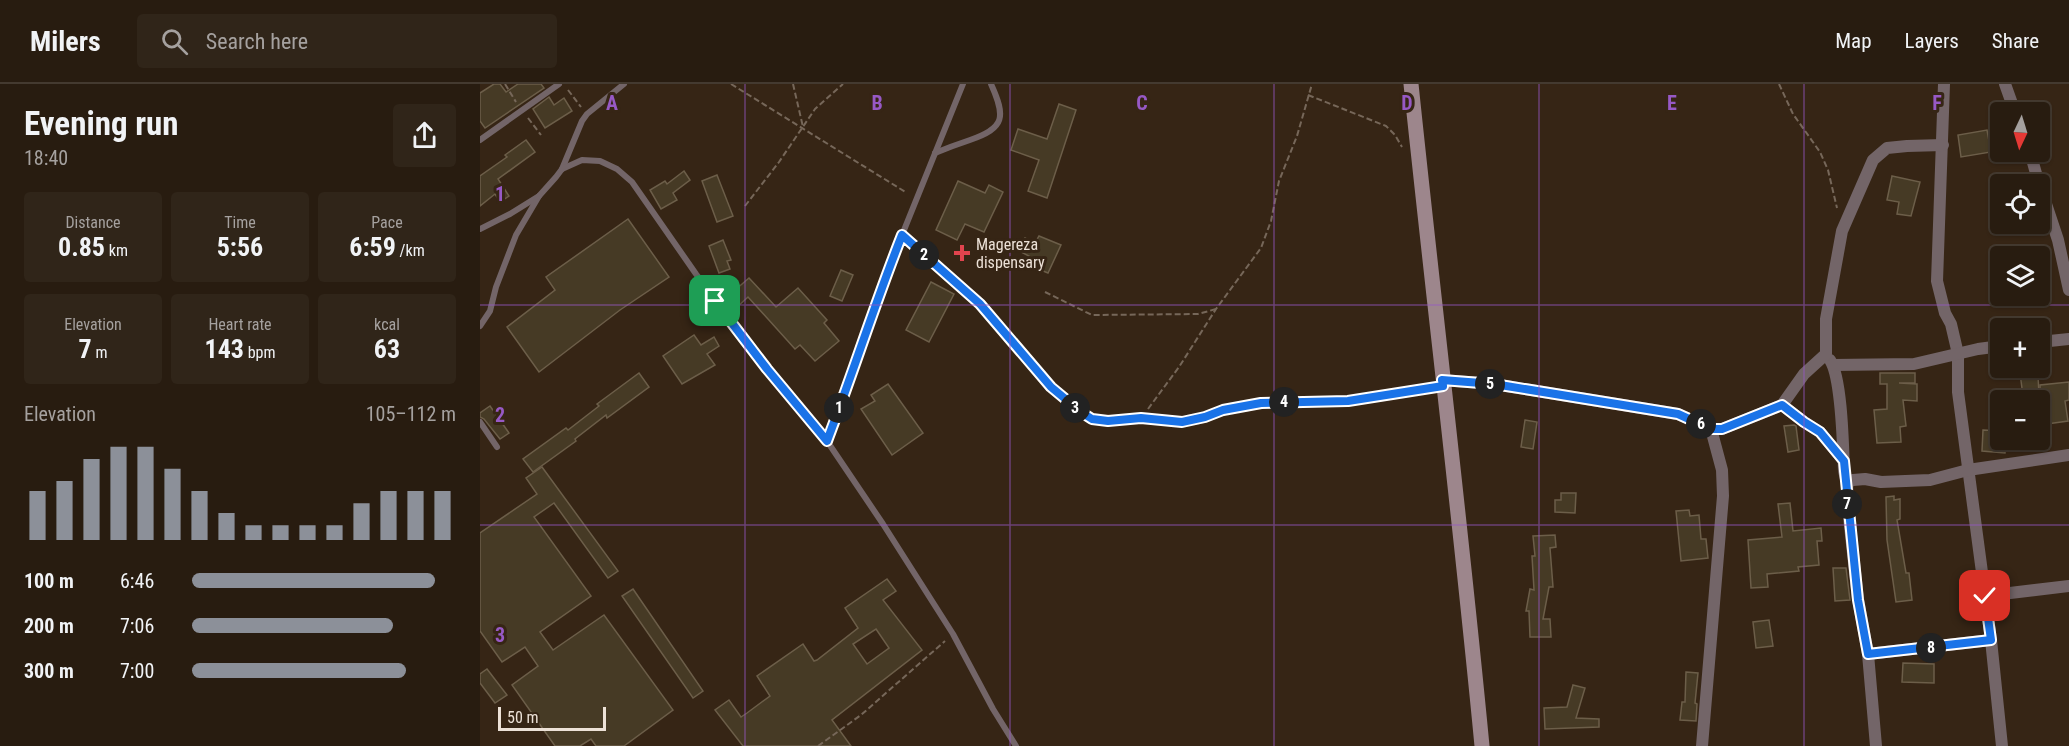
<!DOCTYPE html>
<html lang="en">
<head>
<meta charset="utf-8">
<style>
	body { margin:0; font-family:"Roboto Condensed",sans-serif; background:#302519; color:#f1f3f6; height:100vh; display:flex; flex-direction:column; font-size:22px; white-space:nowrap }
	* { box-sizing:border-box; margin:0 }
	p { font-size:20px; color:#a5a19f }
	.icon { flex:none; width:33px; height:33px; fill:none; stroke:currentColor; stroke-width:2; stroke-linecap:round; stroke-linejoin:round }
	.map { position:relative; flex:1; overflow:hidden }
	.side { display:flex; flex-direction:column; background:#281c10; width:480px }
	.side>* { flex:none }
	.needle { width:39px; rotate:184deg }
	.fabs { position:absolute; left:1510px; top:18px; display:grid; gap:12px }
	.fabs a { display:grid; place-items:center; width:60px; height:60px; border-radius:6px; background:#281c10; box-shadow:0 2px 4px #0004,0 0 0 2px #443a30; font-size:30px }
	.scale { position:absolute; left:18px; bottom:15px; width:108px; box-sizing:border-box; padding-left:6px; border:3px solid #ece1d7; border-top:0; font-size:16px; line-height:21px; white-space:nowrap; color:#ece1d7; -webkit-text-stroke:4px #362515; paint-order:stroke }
	.pin { position:absolute; display:grid; place-items:center; width:51px; height:51px; color:#fff; margin:-26px; border-radius:12px; box-shadow:0 3px 9px #0006 }
	.km { position:absolute; width:30px; height:30px; margin:-15px; border-radius:50%; background:#222; color:#fff; font-size:16px; line-height:30px; text-align:center }
	.round { display:grid; place-items:center; flex:none; width:63px; height:63px; border-radius:6px; background:#302519 }
	.head { display:flex; align-items:center; justify-content:space-between; height:102px; padding:0 24px }
	h1 { font-size:33px; font-weight:700; line-height:45px }
	.figures { display:grid; grid-template-columns:repeat(3,1fr); gap:9px; height:102px; padding:6px 24px }
	.figures div { display:grid; align-content:center; border-radius:6px; background:#302519; text-align:center }
	.figures b { font-size:26px; font-weight:700 }
	.figures small { font-size:16px; font-weight:400 }
	.figures p { font-size:16px }
	.chart { height:168px; padding:12px 24px }
	.chart p { display:flex; justify-content:space-between }
	.chart svg { width:100%; height:108px; margin-top:6px; stroke:#8c9099; stroke-width:6 }
	ul { padding:0 24px; list-style:none; font-size:20px }
	li { display:grid; grid-template-columns:96px 72px 1fr; align-items:center; height:45px }
	li i { height:15px; border-radius:8px; background:#8c9099 }
	header { display:flex; align-items:center; gap:36px; box-sizing:border-box; height:84px; padding:0 30px; background:#281c10; border-bottom:2px solid #443a30 }
	header strong { font-size:28px }
	nav { display:flex; gap:33px; margin-inline-start:auto; font-size:21px }
	.search { width:420px; height:54px; background:#302519; display:flex; align-items:center; gap:15px; box-sizing:border-box; padding:0 21px; border-radius:6px; color:#a5a19f; font-size:22px }
	main { display:flex; flex:1; min-height:0 }
	.map>svg:first-child { display:block }
</style>
</head>
<body>
<header>
<strong>Milers</strong>
<div class="search"><svg class="icon" aria-label="search" viewBox="0 0 24 24"><circle cx="10" cy="10" r="6"/><path d="M15 15l6 6"/></svg>Search here</div>
<nav><a>Map</a><a>Layers</a><a>Share</a></nav>
</header>
<main>
<section class="side">
<div class="head"><div><h1>Evening run</h1><p>18:40</p></div><a class="round"><svg class="icon" aria-label="share" viewBox="0 0 24 24"><path d="M12 15V3M7 8l5-5 5 5M5 13v7h14v-7"/></svg></a></div>
<div class="figures">
<div><p>Distance</p><b>0.85<small> km</small></b></div>
<div><p>Time</p><b>5:56</b></div>
<div><p>Pace</p><b>6:59<small> /km</small></b></div>
</div>
<div class="figures">
<div><p>Elevation</p><b>7<small> m</small></b></div>
<div><p>Heart rate</p><b>143<small> bpm</small></b></div>
<div><p>kcal</p><b>63</b></div>
</div>
<div class="chart"><p><span>Elevation</span>105–112 m</p>
<svg viewBox="0 0 160 44" preserveAspectRatio="none"><path d="M5 44V24M15 44V20M25 44V11M35 44V6M45 44V6M55 44V15M65 44V24M75 44V33M85 44V38M95 44V38M105 44V38M115 44V38M125 44V29M135 44V24M145 44V24M155 44V24"/></svg>
</div>
<ul>
<li><b>100 m</b>6:46<i style="width:92%"></i></li>
<li><b>200 m</b>7:06<i style="width:76%"></i></li>
<li><b>300 m</b>7:00<i style="width:81%"></i></li>
</ul>
</section>
<div class="map">
<svg width="1589" height="662" viewBox="0 0 1589 662">
	<rect width="100%" height="100%" fill="#362515"/>
	<g fill="#463a25" stroke="#6c5e49" stroke-width="1.5" fill-rule="evenodd">
		<path d="M14,0H20L26,8L38,0H61L64,4L5,44L0,37V9Z"/>
		<path d="M69,13L74,21L84,14L92,27L65,44L53,25Z"/>
		<path d="M579,20L596,26L567,114L548,107L559,76L531,66L538,45L567,55Z"/>
		<path d="M1507,46L1511,68L1481,73L1478,51Z"/>
		<path d="M46,56L55,68L18,95L29,112L20,118L15,110L0,122V92L27,73L25,71Z"/>
		<path d="M204,87L210,96L193,109L197,116L181,125L170,106L185,97L187,100Z"/>
		<path d="M237,91L253,132L237,138L222,97Z"/>
		<path d="M1412,92L1440,98L1431,132L1417,130L1419,118L1407,116Z"/>
		<path d="M478,97L505,109L509,101L523,108L504,148L485,140L477,156L456,146Z"/>
		<path d="M148,135L189,193L140,226L59,288L27,243L75,206L66,193Z"/>
		<path d="M559,152L581,161L568,189L546,180L549,172L539,167L545,154L555,159Z"/>
		<path d="M243,156L251,176L247,177L250,185L239,189L229,162Z"/>
		<path d="M361,186L373,191L362,217L350,212Z"/>
		<path d="M269,194L296,223L318,204L347,236L344,239L359,257L335,277L320,261L315,265L268,213L256,224L247,213Z"/>
		<path d="M451,198L474,210L449,258L426,246Z"/>
		<path d="M214,251L221,261L234,253L239,262L227,270L235,281L202,300L183,272Z"/>
		<path d="M1555,288V293L1558,292L1559,310L1543,312L1540,289Z"/>
		<path d="M159,289L169,303L127,334L126,331L95,355L96,357L53,388L43,375L86,344L88,346L119,322L117,320Z"/>
		<path d="M1400,289H1435V299H1419L1437,300V317L1423,316L1426,342L1420,343L1421,358L1397,359L1394,326L1407,325V300H1400Z"/>
		<path d="M1589,298V316L1585,317L1588,337L1560,341V301Z"/>
		<path d="M408,300L443,349L412,371L381,325L395,317L391,311Z"/>
		<path d="M10,322L29,349L20,355L4,335L0,333V329Z"/>
		<path d="M1045,336L1057,338L1053,365L1041,363Z"/>
		<path d="M1314,341L1316,342L1319,366L1308,368L1304,342Z"/>
		<path d="M1503,346L1521,347V356H1526L1525,369L1502,367Z"/>
		<path d="M62,383L138,487L128,494L74,419L54,433L111,512L60,548L73,566L124,531L193,626L144,662H116L111,655L100,662H75L32,601L58,582L45,563L22,578L0,547V449L57,410L46,394Z"/>
		<path d="M1081,409H1096L1095,429L1075,428V416H1081Z"/>
		<path d="M1414,412V416L1420,415V435L1417,436L1426,489H1429L1432,516L1416,518L1407,456L1406,413Z"/>
		<path d="M1310,419L1313,447L1341,444L1342,457H1337L1339,481L1318,483L1319,487L1287,490L1288,503L1271,504L1268,456L1302,453L1298,420Z"/>
		<path d="M1209,426L1210,432L1219,431L1221,455H1226L1228,474L1201,477L1196,427Z"/>
		<path d="M1075,451L1076,463L1070,464L1073,503H1069L1063,535H1070L1071,553H1050L1049,527H1046L1050,505L1054,506L1052,472H1055L1053,452Z"/>
		<path d="M1353,484H1366L1370,516L1355,517Z"/>
		<path d="M407,495L416,507L403,516L442,566L352,636L371,662H263L235,626L249,616L261,633L267,629L290,612L277,592L323,560L334,577L337,576L378,544L365,524ZM396,545L409,564L387,580L373,560Z"/>
		<path d="M153,505L223,607L213,614L142,512Z"/>
		<path d="M1289,536L1293,562L1276,564L1273,538Z"/>
		<path d="M1423,579L1454,580V599L1422,598Z"/>
		<path d="M7,585L27,611L15,619L0,599V590Z"/>
		<path d="M1206,588L1218,589L1215,619L1217,620L1216,637L1200,636L1202,618H1205Z"/>
		<path d="M1093,601L1105,604L1096,634L1119,635V643L1065,645L1064,624L1087,623Z"/>
	</g>
	<g fill="none" stroke-linecap="round" stroke-linejoin="round">
		<g stroke="#766759" stroke-width="2" stroke-dasharray="6 3" stroke-linecap="butt">
			<path d="M25,0L36,18"/>
			<path d="M251,0L427,109"/>
			<path d="M313,0L323,43"/>
			<path d="M1299,0L1313,30L1340,68L1348,86L1357,124"/>
			<path d="M88,6L101,23"/>
			<path d="M828,11L906,42L915,51L922,63"/>
			<path d="M48,34L61,51"/>
			<path d="M265,122L299,78L335,25L363,0"/>
			<path d="M565,208L612,231L718,230L736,225"/>
			<path d="M668,325L699,283L736,225L781,164L791,137L799,97L817,52L832,0"/>
			<path d="M338,662L381,631L465,557"/>
		</g>
		<g stroke="#736568" stroke-width="6">
			<path d="M0,56L79,0"/>
			<path d="M455,69C467,64 478,60 490,56C525,44 526,33 511,0"/>
			<path d="M82,85L102,37L107,30L144,0"/>
			<path d="M0,145L30,130L59,112L76,93L82,85L102,76L120,77L137,85L152,98L216,190L287,285L347,357L403,440L473,550L513,625L536,662"/>
			<path d="M422,151L499,220L571,303L601,329L612,335L628,337L661,334L702,338L725,333L743,326L781,319L869,317L963,302"/>
			<path d="M0,242L10,227L16,203L36,151L59,112"/>
			<path d="M0,338L17,363"/>
			<path d="M347,357L368,302L395,218L483,0"/>
		</g>
		<g stroke="#736568" stroke-width="12">
			<path d="M1464,0L1457,197L1465,229L1471,240L1478,270V308L1511,556L1522,662"/>
			<path d="M1525,0L1535,28"/>
			<path d="M1550,68L1559,100"/>
			<path d="M1560,102L1578,156L1589,206"/>
			<path d="M1560,258L1589,255"/>
			<path d="M1350,276C1362,294 1363,363 1364,387L1367,399"/>
			<path d="M1353,281L1434,280L1498,265L1521,262"/>
			<path d="M962,296L1014,300L1198,330L1231,345H1242L1302,321L1324,290L1346,270V235L1362,147L1393,76L1407,64L1427,62L1463,61"/>
			<path d="M1302,321L1324,338L1340,348L1364,377"/>
			<path d="M1505,512L1589,502"/>
			<path d="M1388,570L1511,556"/>
			<path d="M1222,662L1243,412L1242,386L1231,345"/>
			<path d="M1396,662L1388,570L1378,515L1368,424L1367,399L1373,396L1385,395L1401,398L1450,396L1488,386L1589,371"/>
		</g>
		<path stroke="#9d868c" stroke-width="15" d="M931,0C954,221 981,441 1002,662"/>
	</g>
	<g fill="none" stroke-linecap="round" stroke-linejoin="round">
		<defs>
			<path id="route" d="M235,217L287,285L347,357C373,289 395,219 422,151L500,220L571,303L601,328L612,335L628,337L661,334L702,338L725,333L743,326L781,319L868,317L963,302L962,296L1014,300L1198,330L1231,345H1242L1302,321L1324,338L1340,348L1364,377L1378,516L1388,570L1511,556L1505,512"/>
		</defs>
		<use href="#route" stroke="#fff" stroke-width="12"/>
		<use href="#route" stroke="#1a73e8" stroke-width="8"/>
	</g>
	<path fill="none" stroke="#9759c5" stroke-width="1.5" stroke-opacity="0.55" d="M265,0V662M530,0V662M794,0V662M1059,0V662M1324,0V662M0,221H1589M0,441H1589"/>
	<path fill="#e0444e" stroke="#362515" stroke-width="2" d="M479 160h6v6h6v6h-6v6h-6v-6h-6v-6h6z"/>
	<g text-anchor="middle" dominant-baseline="central" stroke-width="6" stroke-linejoin="round" paint-order="stroke">
		<g font-size="16" fill="#ece1d7" stroke="#362515" text-anchor="start">
			<text x="496" y="160">Magereza<tspan x="496" dy="18">dispensary</tspan></text>
		</g>
	</g>
	<g font-size="20" text-anchor="middle" font-weight="bold" fill="#9759c5" stroke="#362515" stroke-width="6" stroke-linejoin="round" paint-order="stroke">
		<text x="132" y="26">A</text>
		<text x="397" y="26">B</text>
		<text x="662" y="26">C</text>
		<text x="927" y="26">D</text>
		<text x="1192" y="26">E</text>
		<text x="1457" y="26">F</text>
		<text x="20" y="117">1</text>
		<text x="20" y="338">2</text>
		<text x="20" y="558">3</text>
	</g>
</svg>
<div class="fabs">
<a><svg class="needle" viewBox="-14 -14 28 28"><path d="M0-13l5 13h-10z" fill="#e53935"/><path d="M0 13l5-13h-10z" fill="#a5a19f"/></svg></a>
<a><svg class="icon" aria-label="locate" viewBox="0 0 24 24"><circle cx="12" cy="12" r="6"/><path d="M12 2v4M12 18v4M2 12h4M18 12h4"/></svg></a>
<a><svg class="icon" aria-label="layers" viewBox="0 0 24 24"><path d="M12 4l9 5-9 5-9-5zM3 14l9 5 9-5"/></svg></a>
<a>+</a>
<a>−</a>
</div>
<div class="scale">50 m</div>
<div class="pin" style="left:235px;top:217px;background:#1e9e55"><svg class="icon" aria-label="arrive" viewBox="0 0 24 24"><path d="M6 21V4h12l-3 4 3 4H6"/></svg></div>
<div class="pin" style="left:1505px;top:512px;background:#d93025"><svg class="icon" aria-label="check" viewBox="0 0 24 24"><path d="M5 12l5 5 9-10"/></svg></div>
<b class="km" style="left:359px;top:324px">1</b>
<b class="km" style="left:444px;top:171px">2</b>
<b class="km" style="left:595px;top:324px">3</b>
<b class="km" style="left:804px;top:318px">4</b>
<b class="km" style="left:1010px;top:300px">5</b>
<b class="km" style="left:1221px;top:340px">6</b>
<b class="km" style="left:1367px;top:420px">7</b>
<b class="km" style="left:1451px;top:564px">8</b>
</div>
</main>
</body>
</html>
